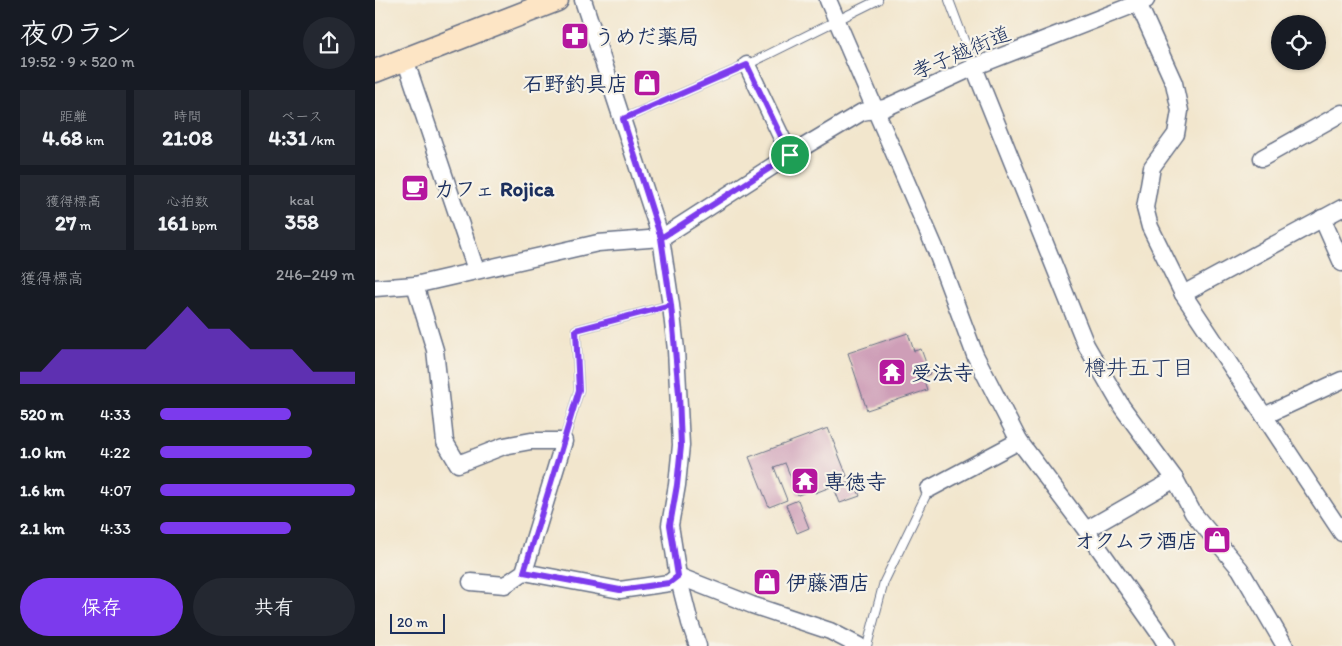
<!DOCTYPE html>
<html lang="ja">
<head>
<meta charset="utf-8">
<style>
	body { margin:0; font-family:Itim,"Klee One",sans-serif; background:#242831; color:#f1f3f6; height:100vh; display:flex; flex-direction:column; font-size:19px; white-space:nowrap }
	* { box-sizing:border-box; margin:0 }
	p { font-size:16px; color:#9ea1a6 }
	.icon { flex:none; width:28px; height:28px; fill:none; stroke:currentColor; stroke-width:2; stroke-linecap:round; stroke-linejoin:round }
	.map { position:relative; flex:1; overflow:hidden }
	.sheet { display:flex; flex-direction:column; background:#171b24; width:375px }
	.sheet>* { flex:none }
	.fabs { position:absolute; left:896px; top:15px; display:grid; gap:10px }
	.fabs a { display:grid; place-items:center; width:55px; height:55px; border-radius:50%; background:#171b24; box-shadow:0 1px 4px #0004; font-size:25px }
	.scale { position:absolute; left:15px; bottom:12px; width:55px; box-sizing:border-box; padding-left:5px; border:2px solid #1b2f5e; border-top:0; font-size:14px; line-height:18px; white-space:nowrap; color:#1b2f5e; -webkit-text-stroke:4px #f7f3e8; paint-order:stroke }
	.pin { position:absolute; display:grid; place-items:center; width:42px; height:42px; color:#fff; margin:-21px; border:2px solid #fff; border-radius:50%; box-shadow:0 1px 5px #0007 }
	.round { display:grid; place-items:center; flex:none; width:52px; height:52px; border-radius:26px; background:#242831 }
	.overview { display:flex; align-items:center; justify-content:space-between; height:85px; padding:0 20px }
	h1 { font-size:28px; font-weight:700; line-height:38px }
	.metrics { display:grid; grid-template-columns:repeat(3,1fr); gap:8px; height:85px; padding:5px 20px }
	.metrics div { display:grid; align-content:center; border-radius:0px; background:#242831; text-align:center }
	.metrics b { font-size:21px; font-weight:700 }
	.metrics small { font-size:14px; font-weight:400 }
	.metrics p { font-size:14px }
	.chart { height:140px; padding:10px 20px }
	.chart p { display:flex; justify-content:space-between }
	.chart svg { width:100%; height:90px; margin-top:5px; fill:#7c3aed; opacity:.7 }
	.action { display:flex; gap:10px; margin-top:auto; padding:10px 20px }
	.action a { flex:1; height:58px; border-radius:30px; background:#7c3aed; color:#fff; font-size:20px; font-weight:700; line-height:58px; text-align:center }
	.action a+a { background:#242831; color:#f1f3f6 }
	ul { padding:0 20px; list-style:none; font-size:16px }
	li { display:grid; grid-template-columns:80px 60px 1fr; align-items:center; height:38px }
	li i { height:12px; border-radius:6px; background:#7c3aed }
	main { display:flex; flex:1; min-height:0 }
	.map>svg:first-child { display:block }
</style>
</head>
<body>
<main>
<section class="sheet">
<div class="overview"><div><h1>夜のラン</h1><p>19:52 · 9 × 520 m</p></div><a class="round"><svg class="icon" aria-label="share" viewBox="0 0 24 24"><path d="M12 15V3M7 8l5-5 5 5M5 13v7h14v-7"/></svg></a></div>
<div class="metrics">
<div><p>距離</p><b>4.68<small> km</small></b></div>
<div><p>時間</p><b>21:08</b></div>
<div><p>ペース</p><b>4:31<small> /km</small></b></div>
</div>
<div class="metrics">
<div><p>獲得標高</p><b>27<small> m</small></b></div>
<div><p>心拍数</p><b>161<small> bpm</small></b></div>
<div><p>kcal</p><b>358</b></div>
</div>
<div class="chart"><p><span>獲得標高</span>246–249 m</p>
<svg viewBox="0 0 160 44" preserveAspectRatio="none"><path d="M0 44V38L10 38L20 27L30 27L40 27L50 27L60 27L70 17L80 6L90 17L100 17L110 27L120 27L130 27L140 38L150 38L160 38V44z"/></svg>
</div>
<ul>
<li><b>520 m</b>4:33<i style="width:67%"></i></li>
<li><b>1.0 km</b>4:22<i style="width:78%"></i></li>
<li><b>1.6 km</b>4:07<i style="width:100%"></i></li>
<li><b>2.1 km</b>4:33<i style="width:67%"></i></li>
</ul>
<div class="action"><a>保存</a><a>共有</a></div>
</section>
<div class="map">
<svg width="967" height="646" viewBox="0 0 967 646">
	<rect width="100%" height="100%" fill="#f7f3e8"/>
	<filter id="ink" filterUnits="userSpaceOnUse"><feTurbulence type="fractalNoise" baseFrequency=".02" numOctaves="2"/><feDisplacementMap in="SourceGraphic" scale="10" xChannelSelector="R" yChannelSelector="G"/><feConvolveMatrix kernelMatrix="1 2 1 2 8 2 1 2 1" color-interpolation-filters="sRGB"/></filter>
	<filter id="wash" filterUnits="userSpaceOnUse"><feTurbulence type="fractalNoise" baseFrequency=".0096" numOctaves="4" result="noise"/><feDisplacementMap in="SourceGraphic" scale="20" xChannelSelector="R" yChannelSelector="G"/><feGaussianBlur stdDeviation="1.12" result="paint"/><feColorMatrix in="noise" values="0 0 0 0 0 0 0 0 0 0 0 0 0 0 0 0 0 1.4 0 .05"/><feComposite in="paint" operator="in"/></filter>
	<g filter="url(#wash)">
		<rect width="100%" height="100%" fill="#f2e6cd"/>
		<g id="blocks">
			<g fill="#ce9eb7">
				<path d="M533,333L539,351L546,349L555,374L548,377L552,390L492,410L473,353Z"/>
				<path d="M453,428L472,476L457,482L458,486L440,493L439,489L423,495L410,463L399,467L412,500L394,507L374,457Z"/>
				<path d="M479,481L485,496L465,503L459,488Z"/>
				<path d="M423,500L434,528L422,533L411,505Z"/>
			</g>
		</g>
	</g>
	<g filter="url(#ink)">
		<use href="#blocks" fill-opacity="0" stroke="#666f85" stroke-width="1"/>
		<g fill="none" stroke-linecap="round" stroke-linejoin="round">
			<defs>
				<g id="service">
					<path d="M574,0L599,67"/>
					<path d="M248,119L372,65L503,0"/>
					<path d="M189,441L204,390L201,330L296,305"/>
					<path d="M492,646L509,582L554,489"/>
				</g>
				<g id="minor">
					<path d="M208,0L286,238L296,305L301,350L306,445L302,485L295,525L303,576L315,623L323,646"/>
					<path d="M453,0L560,248L600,355L644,441L711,530L786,636L792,646"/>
					<path d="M763,3L799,83L805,111L801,134L777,167L770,208L775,227L808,294L967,533"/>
					<path d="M30,59L101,270"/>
					<path d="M372,65L415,155"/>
					<path d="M599,67L711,345L747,407L800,479L818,513L865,569L910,646"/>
					<path d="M887,158L967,113"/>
					<path d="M947,218L967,263"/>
					<path d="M40,285L60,350L70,442L83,464L129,446L156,441H189L149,572L130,585L96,582"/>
					<path d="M0,288L40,285L223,243L286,238L415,155L487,112L510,108L599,67L771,0"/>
					<path d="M808,294L967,208"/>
					<path d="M889,416L967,380"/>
					<path d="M554,489L644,441"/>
					<path d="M711,530L800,479"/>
					<path d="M149,572L245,590L294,583L303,576"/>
					<path d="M303,576L377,605L455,631L484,646"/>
				</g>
				<path id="secondary" d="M0,71L182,0"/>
			</defs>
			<use href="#service" stroke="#666f85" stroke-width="10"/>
			<use href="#minor" stroke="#666f85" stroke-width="19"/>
			<use href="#secondary" stroke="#666f85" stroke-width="25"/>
			<use href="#service" stroke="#fff" stroke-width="8"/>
			<use href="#minor" stroke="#fff" stroke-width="16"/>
			<use href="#secondary" stroke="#fde5c5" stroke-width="22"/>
		</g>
	</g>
	<g fill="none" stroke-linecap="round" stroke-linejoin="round" filter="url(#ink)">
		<defs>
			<path id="route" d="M415,155L286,238L296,305L201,330L204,390L149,572L245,590L294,583L303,576L295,525L302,485L306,446L304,394L296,305L286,238L248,119L372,65L415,155"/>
		</defs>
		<use href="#route" stroke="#fff" stroke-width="10"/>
		<use href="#route" stroke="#7c3aed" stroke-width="6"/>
	</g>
	<defs>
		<symbol id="pharmacy-square" viewBox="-11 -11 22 22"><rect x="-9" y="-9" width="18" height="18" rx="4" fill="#b5179e" stroke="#f7f3e8"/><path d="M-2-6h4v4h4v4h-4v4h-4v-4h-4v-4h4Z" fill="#fff"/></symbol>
		<symbol id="shop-square" viewBox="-11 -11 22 22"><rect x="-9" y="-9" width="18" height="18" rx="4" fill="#b5179e" stroke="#f7f3e8"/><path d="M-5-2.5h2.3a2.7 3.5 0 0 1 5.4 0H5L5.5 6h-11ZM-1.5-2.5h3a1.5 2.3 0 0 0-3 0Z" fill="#fff"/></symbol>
		<symbol id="cafe-square" viewBox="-11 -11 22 22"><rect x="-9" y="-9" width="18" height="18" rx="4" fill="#b5179e" stroke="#f7f3e8"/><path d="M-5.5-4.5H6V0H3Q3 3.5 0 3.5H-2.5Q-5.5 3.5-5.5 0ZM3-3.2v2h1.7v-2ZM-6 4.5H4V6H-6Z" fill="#fff"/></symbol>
		<symbol id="temple-square" viewBox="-11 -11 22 22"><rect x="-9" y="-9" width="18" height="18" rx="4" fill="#b5179e" stroke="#f7f3e8"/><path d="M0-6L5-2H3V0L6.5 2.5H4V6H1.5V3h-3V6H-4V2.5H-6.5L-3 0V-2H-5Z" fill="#fff"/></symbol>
	</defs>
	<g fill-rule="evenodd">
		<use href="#pharmacy-square" x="184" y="20" width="32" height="32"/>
		<use href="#shop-square" x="256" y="67" width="32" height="32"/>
		<use href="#cafe-square" x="24" y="172" width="32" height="32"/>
		<use href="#temple-square" x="501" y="356" width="32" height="32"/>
		<use href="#temple-square" x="414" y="465" width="32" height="32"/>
		<use href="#shop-square" x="826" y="524" width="32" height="32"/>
		<use href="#shop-square" x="376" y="566" width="32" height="32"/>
	</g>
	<g text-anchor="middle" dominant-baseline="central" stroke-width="4.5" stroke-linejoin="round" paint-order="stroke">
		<g font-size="21" font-weight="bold" fill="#1b2f5e" stroke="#f7f3e8" text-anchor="start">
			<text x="219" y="36">うめだ薬局</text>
			<text x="253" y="83" text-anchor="end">石野釣具店</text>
			<text x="59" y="188">カフェ Rojica</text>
			<text x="536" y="372">受法寺</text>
			<text x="449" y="481">専徳寺</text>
			<text x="823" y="540" text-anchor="end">オクムラ酒店</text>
			<text x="411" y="582">伊藤酒店</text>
		</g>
		<g font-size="21" fill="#1b2f5e" stroke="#f7f3e8">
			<text transform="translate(586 52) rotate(-23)">孝子越街道</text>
		</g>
		<g font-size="22" fill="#1b2f5e" stroke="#f7f3e8">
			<text x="764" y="367">樽井五丁目</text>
		</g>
	</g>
</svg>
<div class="fabs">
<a><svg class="icon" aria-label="locate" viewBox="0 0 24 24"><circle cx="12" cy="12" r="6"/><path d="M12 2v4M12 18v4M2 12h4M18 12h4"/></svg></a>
</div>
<div class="scale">20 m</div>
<div class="pin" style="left:415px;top:155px;background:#1e9e55"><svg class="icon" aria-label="arrive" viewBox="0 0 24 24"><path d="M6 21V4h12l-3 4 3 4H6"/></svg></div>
</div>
</main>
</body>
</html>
